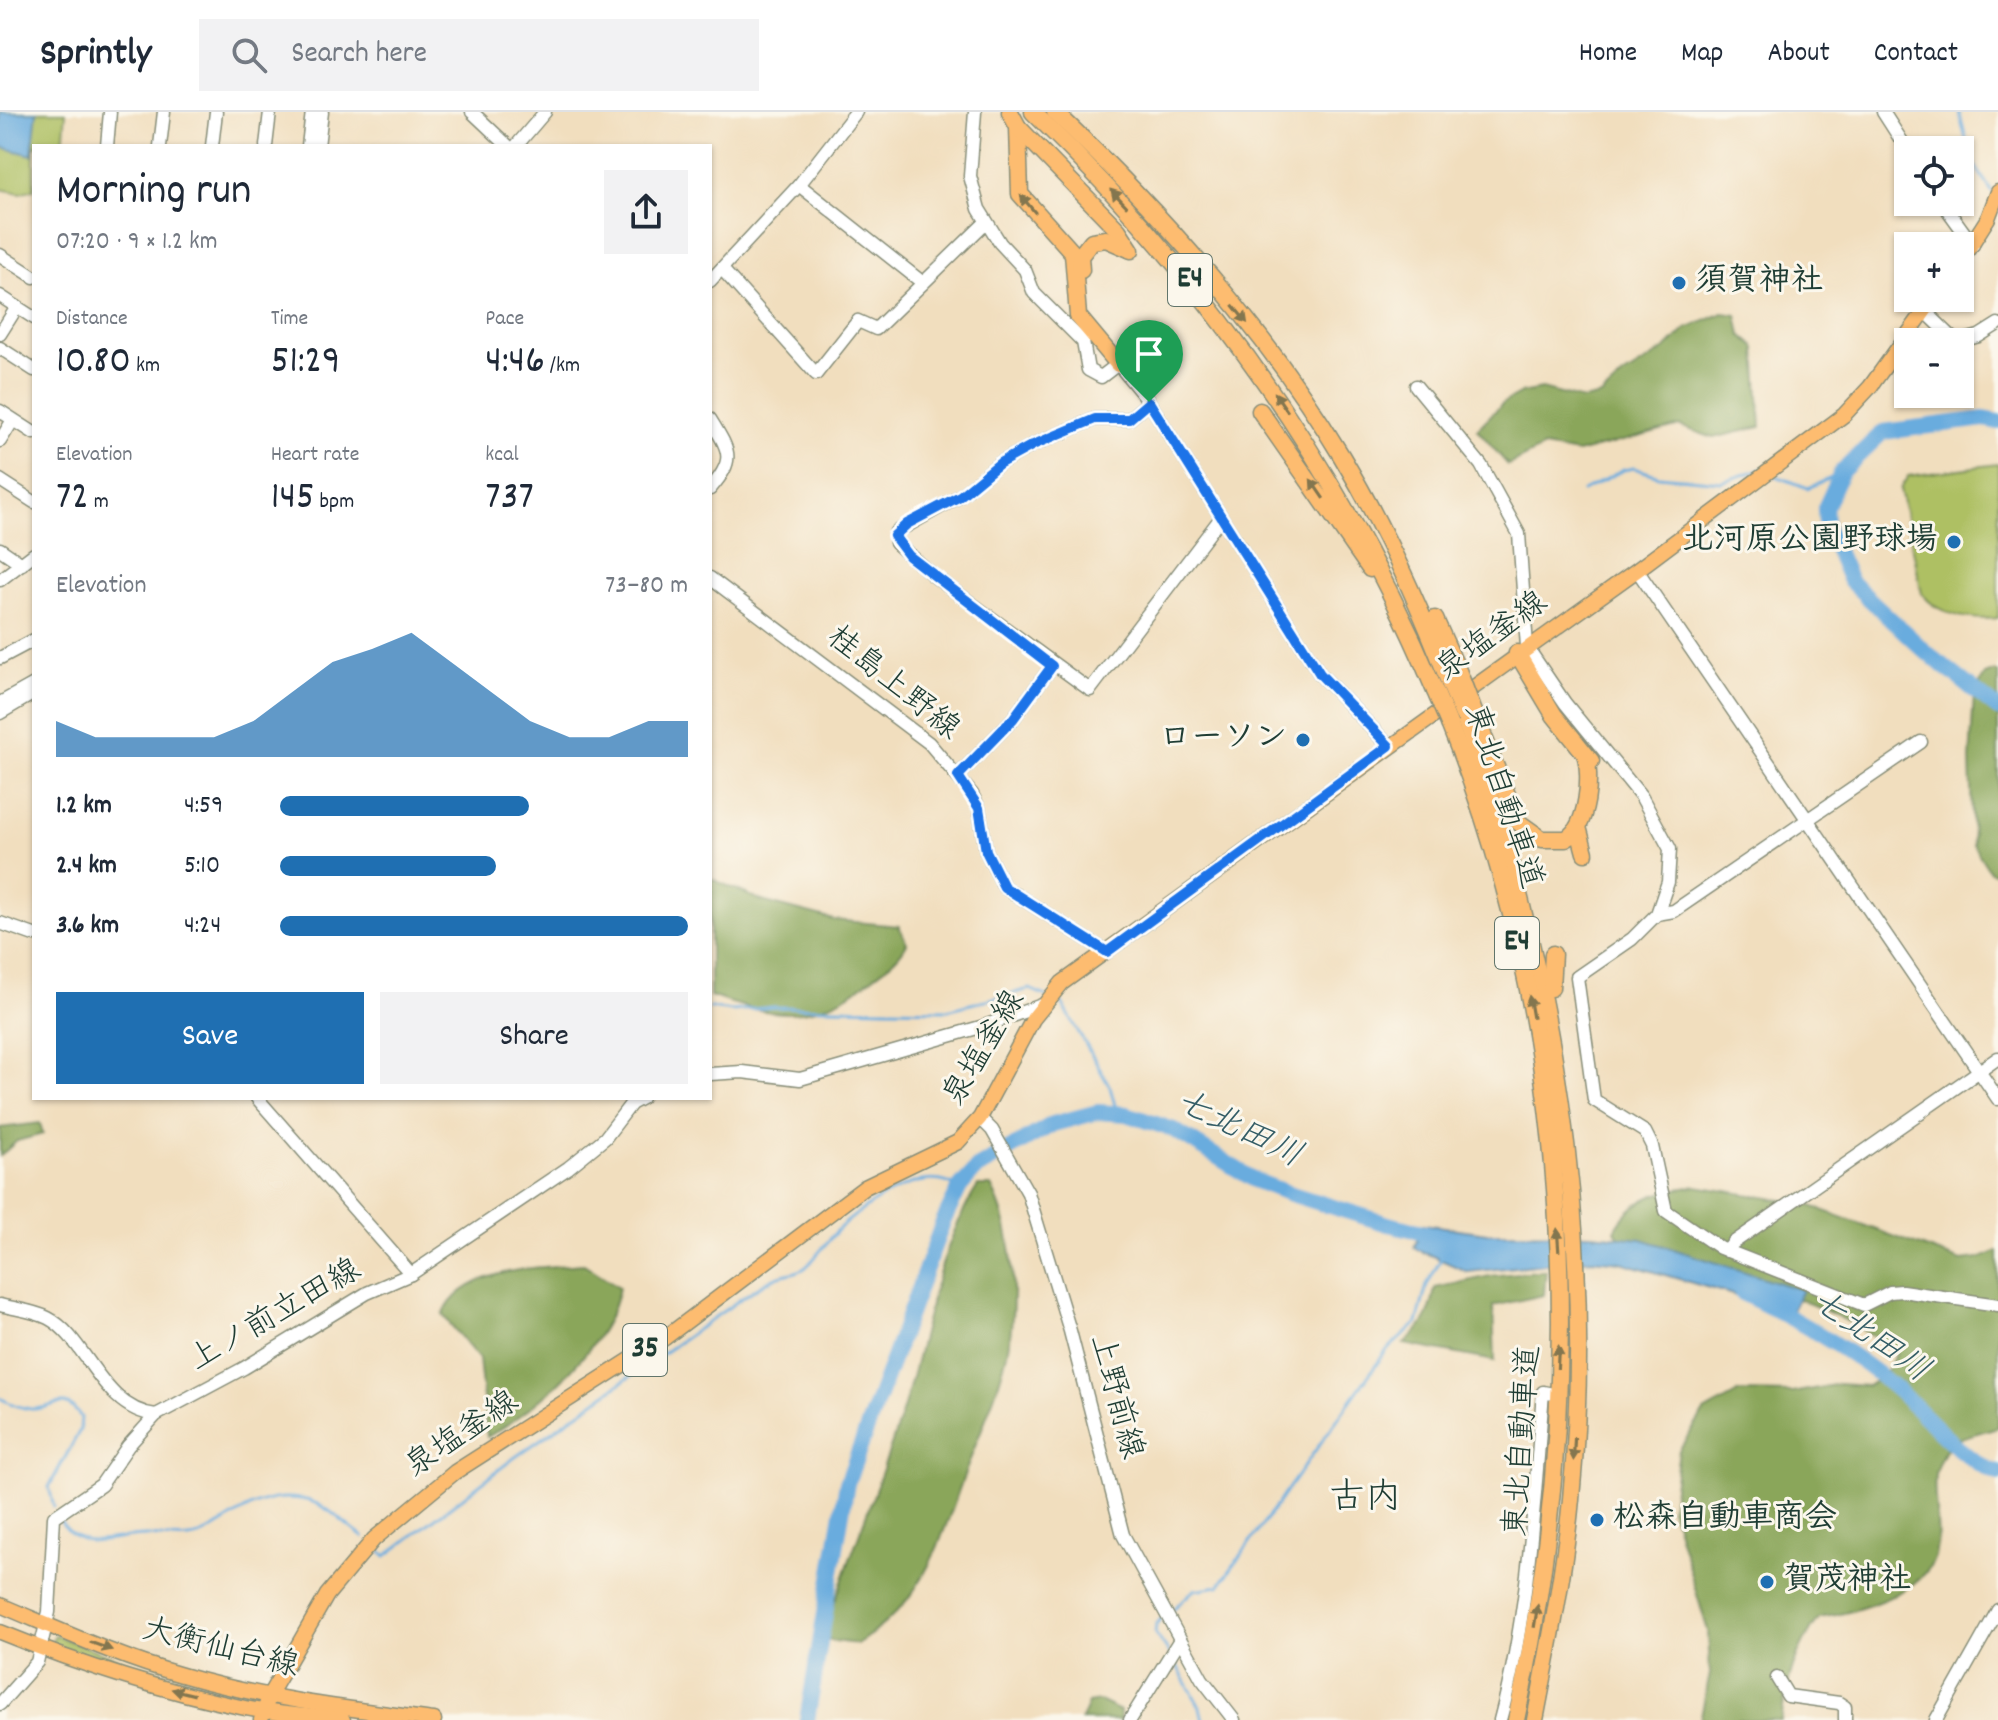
<!DOCTYPE html>
<html lang="en">
<head>
<meta charset="utf-8">
<style>
	body { margin:0; font-family:Dekko,"Klee One",sans-serif; background:#f2f2f3; color:#1f2937; height:100vh; display:flex; flex-direction:column; font-size:30px; white-space:nowrap }
	* { box-sizing:border-box; margin:0 }
	p { font-size:26px; color:#747a83 }
	.icon { flex:none; width:44px; height:44px; fill:none; stroke:currentColor; stroke-width:2; stroke-linecap:round; stroke-linejoin:round }
	.map { position:relative; flex:1; overflow:hidden }
	.panel { position:absolute; left:32px; top:32px; width:680px; height:956px; display:flex; flex-direction:column; background:#fff; border-radius:0px; box-shadow:0 2px 6px #0004 }
	.panel>* { flex:none }
	.buttons { position:absolute; left:1894px; top:24px; display:grid; gap:16px }
	.buttons a { display:grid; place-items:center; width:80px; height:80px; border-radius:0px; background:#fff; box-shadow:0 2px 6px #0004; font-size:40px }
	.pin { position:absolute; display:grid; place-items:center; width:68px; height:68px; color:#fff; margin:-82px -34px; border-radius:50% 50% 50% 0; rotate:-45deg; box-shadow:0 0 8px #0007 }
	.pin .icon { rotate:45deg }
	.round { display:grid; place-items:center; flex:none; width:84px; height:84px; border-radius:0px; background:#f2f2f3 }
	.overview { display:flex; align-items:center; justify-content:space-between; height:136px; padding:0 24px }
	h1 { font-size:44px; font-weight:600; line-height:60px }
	.figures { display:grid; grid-template-columns:repeat(3,1fr); gap:12px; height:136px; padding:8px 24px }
	.figures div { display:grid; align-content:center }
	.figures b { font-size:40px; font-weight:600 }
	.figures small { font-size:22px; font-weight:400 }
	.figures p { font-size:22px }
	.chart { height:224px; padding:16px 24px }
	.chart p { display:flex; justify-content:space-between }
	.chart svg { width:100%; height:144px; margin-top:8px; fill:#1f6fb2; opacity:.7 }
	.primary-button { display:flex; gap:16px; margin-top:auto; padding:16px 24px }
	.primary-button a { flex:1; height:92px; border-radius:0px; background:#1f6fb2; color:#fff; font-size:32px; font-weight:600; line-height:92px; text-align:center }
	.primary-button a+a { background:#f2f2f3; color:#1f2937 }
	ul { padding:0 24px; list-style:none; font-size:26px }
	li { display:grid; grid-template-columns:128px 96px 1fr; align-items:center; height:60px }
	li i { height:20px; border-radius:10px; background:#1f6fb2 }
	header { display:flex; align-items:center; gap:48px; box-sizing:border-box; height:112px; padding:0 40px; background:#fff; border-bottom:2px solid #e0e1e3 }
	header strong { font-size:38px }
	nav { display:flex; gap:44px; margin-inline-start:auto; font-size:28px }
	.search { width:560px; height:72px; background:#f2f2f3; display:flex; align-items:center; gap:20px; box-sizing:border-box; padding:0 28px; border-radius:0px; color:#747a83; font-size:30px }
	.map>svg:first-child { display:block }
</style>
</head>
<body>
<header>
<strong>Sprintly</strong>
<div class="search"><svg class="icon" aria-label="search" viewBox="0 0 24 24"><circle cx="10" cy="10" r="6"/><path d="M15 15l6 6"/></svg>Search here</div>
<nav><a>Home</a><a>Map</a><a>About</a><a>Contact</a></nav>
</header>
<div class="map">
<svg width="1998" height="1608" viewBox="0 0 1998 1608">
	<rect width="100%" height="100%" fill="#fbf7ec"/>
	<filter id="ink" filterUnits="userSpaceOnUse"><feTurbulence type="fractalNoise" baseFrequency=".0125" numOctaves="2"/><feDisplacementMap in="SourceGraphic" scale="16" xChannelSelector="R" yChannelSelector="G"/><feConvolveMatrix kernelMatrix="1 2 1 2 8 2 1 2 1" color-interpolation-filters="sRGB"/></filter>
	<filter id="wash" filterUnits="userSpaceOnUse"><feTurbulence type="fractalNoise" baseFrequency=".006" numOctaves="4" result="noise"/><feDisplacementMap in="SourceGraphic" scale="32" xChannelSelector="R" yChannelSelector="G"/><feGaussianBlur stdDeviation="1.8" result="paint"/><feColorMatrix in="noise" values="0 0 0 0 0 0 0 0 0 0 0 0 0 0 0 0 0 1.4 0 .05"/><feComposite in="paint" operator="in"/></filter>
	<g filter="url(#wash)">
		<rect width="100%" height="100%" fill="#f1debe"/>
		<g fill="#aec064" stroke="#667e4c" stroke-width="2">
			<path d="M0,0H66L63,34H34V77L20,81L0,77Z"/>
			<path d="M1998,352V506C1972,509 1940,504 1922,482L1900,377L1908,364Z"/>
			<path d="M54,1523L193,1575L243,1589L94,1549L51,1533Z"/>
		</g>
		<g fill="#8aa65a" stroke="#547247" stroke-width="2">
			<path d="M1723,201L1737,203L1741,223L1756,236L1761,315L1713,326L1680,314L1577,341L1544,335L1508,353L1477,317L1503,291L1521,281L1542,277L1583,288L1601,284L1623,264L1667,236L1686,217Z"/>
			<path d="M1995,559L1998,561V762L1990,760L1973,733L1970,648L1974,582L1985,563Z"/>
			<path d="M710,766L762,789L834,808L899,814L907,831C899,847 886,855 872,866C814,912 777,907 710,884Z"/>
			<path d="M40,1011L43,1022L17,1029L0,1044V1016Z"/>
			<path d="M978,1074H991C1013,1115 1016,1171 1011,1217C1006,1264 983,1311 967,1356C950,1400 937,1450 907,1488C892,1506 876,1520 857,1532L825,1528L823,1525C848,1447 880,1372 904,1294C926,1221 936,1139 978,1074Z"/>
			<path d="M1696,1074L1806,1092L1961,1149L1979,1147L1998,1139V1315L1950,1329C1945,1339 1936,1352 1935,1363C1932,1390 1942,1417 1935,1444C1925,1481 1852,1501 1819,1506C1795,1539 1787,1568 1781,1608H1700L1710,1562L1708,1519L1671,1397L1679,1338L1704,1300L1740,1280L1792,1281L1839,1272L1867,1274L1885,1262L1897,1240C1819,1182 1714,1161 1623,1132L1615,1118C1633,1085 1661,1079 1696,1074Z"/>
			<path d="M584,1152L619,1175C610,1232 536,1298 487,1325L479,1247L443,1203C463,1156 539,1155 584,1152Z"/>
			<path d="M1546,1158L1544,1183L1493,1194L1495,1249L1404,1232C1424,1215 1431,1202 1435,1176L1490,1164Z"/>
			<path d="M1099,1589L1120,1599V1608H1081L1088,1591Z"/>
		</g>
		<g fill="#69acde" stroke="#447489" stroke-width="2">
			<path d="M0,0H37L32,43L0,35Z"/>
			<path d="M1423,1112L1487,1121L1592,1122L1642,1127L1802,1178L1791,1200L1621,1150L1592,1147L1468,1160L1414,1136Z"/>
		</g>
		<g fill="none" stroke-linecap="round" stroke-linejoin="round">
			<g stroke="#69acde" stroke-width="3">
				<path d="M1959,0L1972,49L1992,80"/>
				<path d="M1771,362L1808,376L1840,362"/>
				<path d="M1583,379L1623,358L1634,356L1659,364L1721,370L1761,357"/>
				<path d="M1056,889L1062,891L1110,975L1117,1001"/>
				<path d="M710,896L732,899L774,895L947,898L1030,877L1046,884"/>
				<path d="M0,1286C9,1291 20,1296 31,1297C57,1298 61,1278 81,1305L80,1318L49,1375L54,1395"/>
				<path d="M59,1407C84,1446 115,1422 149,1424C167,1425 186,1430 204,1422C238,1405 256,1381 301,1387C327,1391 342,1411 363,1425"/>
				<path d="M381,1439L386,1444L514,1346L755,1177C762,1173 769,1168 777,1165C786,1161 798,1162 806,1155C819,1143 829,1125 843,1113C870,1090 925,1051 959,1077"/>
				<path d="M1170,1500L1194,1478L1219,1474L1386,1239L1417,1211L1427,1173L1442,1145"/>
				<path d="M1164,1504L1156,1512L1155,1521L1169,1541"/>
				<path d="M1173,1547L1200,1595L1203,1608"/>
			</g>
			<g stroke="#69acde" stroke-width="16">
				<path d="M1998,310L1984,307L1883,320L1842,359L1825,396L1826,413L1850,469L1926,540L1998,597"/>
				<path d="M1742,1181C1796,1207 1848,1236 1894,1275C1923,1300 1962,1349 1998,1361"/>
				<path d="M807,1608L847,1371L943,1110L960,1075L977,1056L1053,1012L1098,1000L1127,1002L1174,1018L1256,1069L1288,1081L1388,1112L1441,1124"/>
			</g>
		</g>
	</g>
	<g filter="url(#ink)">
		<g fill="none" stroke-linecap="round" stroke-linejoin="round">
			<defs>
				<g id="minor">
					<path d="M472,0L508,34"/>
					<path d="M975,0L970,64L979,97L1000,131L1025,158L1034,181L1083,230L1088,258L1101,265L1118,252L1149,290L1320,562L1389,634"/>
					<path d="M1883,0L1908,39"/>
					<path d="M107,34L110,0"/>
					<path d="M160,34L164,0"/>
					<path d="M212,34L216,0"/>
					<path d="M266,34L270,0"/>
					<path d="M308,34L312,0"/>
					<path d="M318,34L322,0"/>
					<path d="M516,34L545,0"/>
					<path d="M799,73L923,171"/>
					<path d="M1942,90L1973,133"/>
					<path d="M0,143L34,165"/>
					<path d="M722,157L816,262L858,209L876,217L986,110"/>
					<path d="M710,169L799,73L856,0"/>
					<path d="M0,184L34,206"/>
					<path d="M1925,199L1957,230L1979,224L1998,212"/>
					<path d="M0,222L17,195"/>
					<path d="M0,236L34,258"/>
					<path d="M1416,274L1481,353L1519,422L1527,535L1565,591L1641,684L1670,737L1668,770L1657,802L1632,827L1577,865L1594,988L1645,1020L1652,1034L1666,1099L1720,1136L1864,1193L1890,1180L1902,1179L1998,1193"/>
					<path d="M1149,290L1129,307H1095L1033,333L1000,351L960,384L896,420V431L934,464L1090,578L1220,407"/>
					<path d="M0,299L34,321"/>
					<path d="M710,307C729,339 737,346 710,377"/>
					<path d="M0,329L13,308"/>
					<path d="M0,368L34,390"/>
					<path d="M0,437L22,452"/>
					<path d="M1637,458L1998,987"/>
					<path d="M710,466L929,631L972,682L979,696L986,739L1004,775L1107,840"/>
					<path d="M0,468L34,442"/>
					<path d="M0,546L34,528"/>
					<path d="M0,591L34,572"/>
					<path d="M0,601L34,581"/>
					<path d="M958,664L1013,607L1052,554"/>
					<path d="M1657,802L1674,799L1921,630"/>
					<path d="M0,811L34,823"/>
					<path d="M710,962L742,960L800,967L984,914L1042,893"/>
					<path d="M257,986L411,1162"/>
					<path d="M980,1006L992,1018L1028,1081L1070,1219L1123,1423L1202,1567L1234,1608"/>
					<path d="M1727,1139L1733,1131L1998,946"/>
					<path d="M0,1193C15,1197 34,1199 48,1206C87,1226 101,1297 156,1303"/>
					<path d="M1777,1566L1788,1584L1839,1591L1845,1595V1608"/>
					<path d="M0,1592L37,1550L49,1500L54,1405L101,1373L128,1334L156,1303L244,1256L367,1181L411,1162L568,1056L605,1026L631,992L642,986"/>
					<path d="M1130,1608L1179,1529"/>
					<path d="M1500,1608C1529,1501 1534,1390 1543,1280L1553,1282"/>
					<path d="M1936,1608L1998,1498"/>
				</g>
				<g id="major">
					<path d="M1960,150L1988,106L1998,80"/>
					<path d="M0,1493C60,1518 120,1546 182,1563C264,1587 350,1597 434,1608"/>
					<path d="M0,1520C79,1552 162,1579 245,1596C277,1602 310,1604 343,1608"/>
					<path d="M261,1608L270,1582L327,1483L374,1427L455,1360L666,1225L865,1075L958,1030L980,1006L1033,907L1062,871L1637,458L1844,303L1870,275L1934,186"/>
				</g>
				<g id="highway">
					<path d="M1010,0L1018,15L1020,82L1073,141L1078,204L1118,252"/>
					<path d="M1033,0C1206,166 1342,358 1435,579"/>
					<path d="M1055,0C1162,102 1266,218 1342,345C1385,417 1419,492 1449,570"/>
					<path d="M1018,15L1118,118L1131,138"/>
					<path d="M1081,158L1080,144L1092,129L1106,127L1129,137"/>
					<path d="M1260,299L1370,457"/>
					<path d="M1435,507L1459,561"/>
					<path d="M1517,541L1554,603L1591,649"/>
					<path d="M1472,595L1518,710L1542,727H1566C1588,715 1592,663 1585,642"/>
					<path d="M1463,603C1554,852 1596,1122 1571,1387C1564,1462 1549,1535 1535,1608"/>
					<path d="M1450,614C1575,926 1588,1281 1516,1608"/>
					<path d="M1578,715L1585,741"/>
					<path d="M1551,876L1553,842"/>
				</g>
			</defs>
			<use href="#minor" stroke="#888e79" stroke-width="15"/>
			<use href="#major" stroke="#888e79" stroke-width="17"/>
			<use href="#highway" stroke="#888e79" stroke-width="19"/>
			<use href="#minor" stroke="#fff" stroke-width="12"/>
			<use href="#major" stroke="#fdbc6f" stroke-width="14"/>
			<use href="#highway" stroke="#fdbc6f" stroke-width="16"/>
			<defs>
				<g id="highway-bridge">
					<path d="M1459,561L1472,595"/>
					<path d="M1449,570L1463,603"/>
					<path d="M1435,579L1450,614"/>
				</g>
			</defs>
			<use href="#highway-bridge" stroke="#888e79" stroke-width="19" stroke-linecap="butt"/>
			<use href="#highway-bridge" stroke="#fdbc6f" stroke-width="16"/>
		</g>
		<defs><path id="oneway-solid" d="M-6-.8H1V-3.2L6.5 0L1 3.2V.8H-6Z" transform="scale(2)"/></defs>
		<g fill="#83764f">
			<use href="#oneway-solid" transform="translate(1119 86) rotate(-133)"/>
			<use href="#oneway-solid" transform="translate(1028 92) rotate(-130)"/>
			<use href="#oneway-solid" transform="translate(1240 202) rotate(51)"/>
			<use href="#oneway-solid" transform="translate(1281 290) rotate(-124)"/>
			<use href="#oneway-solid" transform="translate(1317 377) rotate(-124)"/>
			<use href="#oneway-solid" transform="translate(1531 895) rotate(-100)"/>
			<use href="#oneway-solid" transform="translate(1558 1128) rotate(-94)"/>
			<use href="#oneway-solid" transform="translate(1558 1245) rotate(-87)"/>
			<use href="#oneway-solid" transform="translate(1574 1337) rotate(93)"/>
			<use href="#oneway-solid" transform="translate(1536 1504) rotate(-81)"/>
			<use href="#oneway-solid" transform="translate(101 1534) rotate(20)"/>
			<use href="#oneway-solid" transform="translate(183 1580) rotate(-166)"/>
		</g>
	</g>
	<g fill="none" stroke-linecap="round" stroke-linejoin="round" filter="url(#ink)">
		<defs>
			<path id="route" d="M1149,290L1320,562L1389,634L1107,840L1004,775L986,739L979,696L958,664L1013,607L1052,554L909,444L894,424L907,412L960,384L1000,351L1033,333L1095,307H1129Z"/>
		</defs>
		<use href="#route" stroke="#fff" stroke-width="16"/>
		<use href="#route" stroke="#1a73e8" stroke-width="10"/>
	</g>
	<g fill="#1f6fb2" stroke="#fbf7ec" stroke-width="3">
		<circle cx="1679" cy="171" r="8"/>
		<circle cx="1954" cy="430" r="8"/>
		<circle cx="1303" cy="628" r="8"/>
		<circle cx="1597" cy="1408" r="8"/>
		<circle cx="1767" cy="1470" r="8"/>
	</g>
	<g text-anchor="middle" dominant-baseline="central" stroke-width="6" stroke-linejoin="round" paint-order="stroke">
		<g fill="#fbf7ec" stroke="#61756b" stroke-width="2">
			<rect x="1168" y="142" width="44" height="52" rx="6"/>
			<rect x="1495" y="805" width="44" height="52" rx="6"/>
			<rect x="623" y="1212" width="44" height="52" rx="6"/>
		</g>
		<g font-size="30" font-weight="bold" fill="#1f3d34">
			<text x="1190" y="168">E4</text>
			<text x="1517" y="831">E4</text>
			<text x="645" y="1238">35</text>
		</g>
		<g font-size="32" font-weight="bold" fill="#1f3d34" stroke="#fbf7ec" text-anchor="start">
			<text x="1695" y="171">須賀神社</text>
			<text x="1938" y="430" text-anchor="end">北河原公園野球場</text>
			<text x="1287" y="628" text-anchor="end">ローソン</text>
			<text x="1613" y="1408">松森自動車商会</text>
			<text x="1783" y="1470">賀茂神社</text>
		</g>
		<g font-size="32" fill="#1f3d34" stroke="#fbf7ec">
			<text transform="translate(1493 526) rotate(-36)">泉塩釜線</text>
			<text transform="translate(892 573) rotate(39)">桂島上野線</text>
			<text transform="translate(1501 685) rotate(72)">東北自動車道</text>
			<text transform="translate(986 937) rotate(-59)">泉塩釜線</text>
			<text transform="translate(276 1205) rotate(-30)">上ノ前立田線</text>
			<text transform="translate(1114 1285) rotate(75)">上野前線</text>
			<text transform="translate(463 1324) rotate(-34)">泉塩釜線</text>
			<text transform="translate(1525 1329) rotate(-86)">東北自動車道</text>
			<text transform="translate(220 1538) rotate(14)">大衡仙台線</text>
		</g>
		<g font-size="34" font-style="italic" fill="#355e67" stroke="#fbf7ec">
			<text transform="translate(1238 1019) rotate(26)">七北田川</text>
			<text transform="translate(1869 1226) rotate(35)">七北田川</text>
		</g>
		<g font-size="36" fill="#1f3d34" stroke="#fbf7ec">
			<text x="1365" y="1388">古内</text>
		</g>
	</g>
</svg>
<div class="buttons">
<a><svg class="icon" aria-label="locate" viewBox="0 0 24 24"><circle cx="12" cy="12" r="6"/><path d="M12 2v4M12 18v4M2 12h4M18 12h4"/></svg></a>
<a>+</a>
<a>−</a>
</div>
<div class="pin" style="left:1149px;top:290px;background:#1e9e55"><svg class="icon" aria-label="arrive" viewBox="0 0 24 24"><path d="M6 21V4h12l-3 4 3 4H6"/></svg></div>
<section class="panel">
<div class="overview"><div><h1>Morning run</h1><p>07:20 · 9 × 1.2 km</p></div><a class="round"><svg class="icon" aria-label="share" viewBox="0 0 24 24"><path d="M12 15V3M7 8l5-5 5 5M5 13v7h14v-7"/></svg></a></div>
<div class="figures">
<div><p>Distance</p><b>10.80<small> km</small></b></div>
<div><p>Time</p><b>51:29</b></div>
<div><p>Pace</p><b>4:46<small> /km</small></b></div>
</div>
<div class="figures">
<div><p>Elevation</p><b>72<small> m</small></b></div>
<div><p>Heart rate</p><b>145<small> bpm</small></b></div>
<div><p>kcal</p><b>737</b></div>
</div>
<div class="chart"><p><span>Elevation</span>73–80 m</p>
<svg viewBox="0 0 160 44" preserveAspectRatio="none"><path d="M0 44V33L10 38L20 38L30 38L40 38L50 33L60 24L70 15L80 11L90 6L100 15L110 24L120 33L130 38L140 38L150 33L160 33V44z"/></svg>
</div>
<ul>
<li><b>1.2 km</b>4:59<i style="width:61%"></i></li>
<li><b>2.4 km</b>5:10<i style="width:53%"></i></li>
<li><b>3.6 km</b>4:24<i style="width:100%"></i></li>
</ul>
<div class="primary-button"><a>Save</a><a>Share</a></div>
</section>
</div>
</body>
</html>
